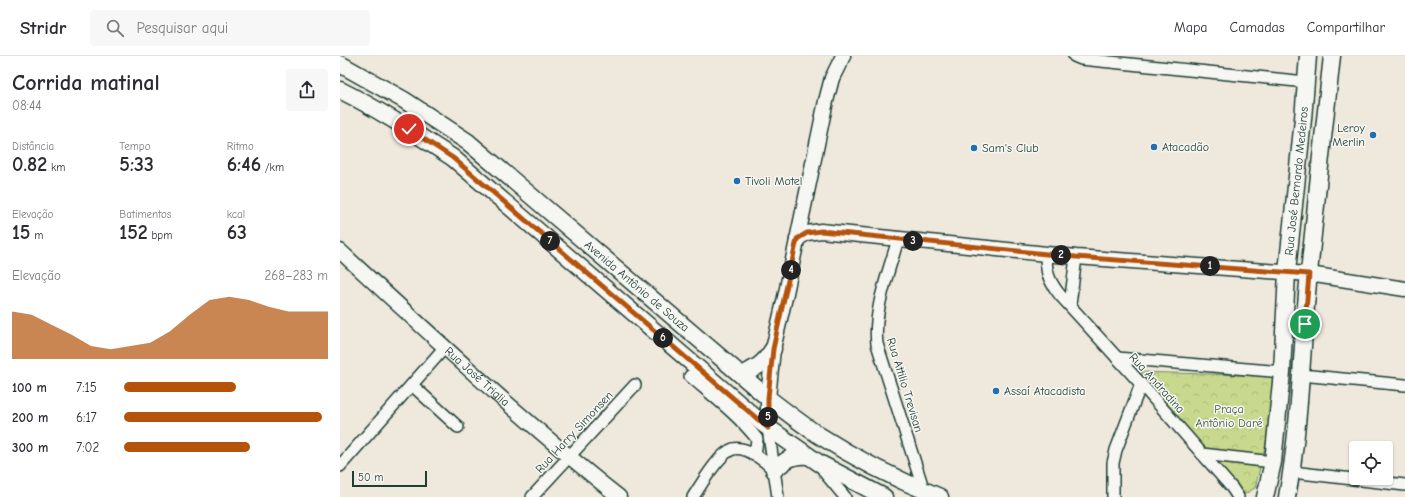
<!DOCTYPE html>
<html lang="pt">
<head>
<meta charset="utf-8">
<style>
	body { margin:0; font-family:"Comic Neue",sans-serif; background:#f7f7f7; color:#2b2b33; height:100vh; display:flex; flex-direction:column; font-size:15px; white-space:nowrap }
	* { box-sizing:border-box; margin:0 }
	p { font-size:13px; color:#7c7c81 }
	.icon { flex:none; width:22px; height:22px; fill:none; stroke:currentColor; stroke-width:2; stroke-linecap:round; stroke-linejoin:round }
	.map { position:relative; flex:1; overflow:hidden }
	.details { display:flex; flex-direction:column; background:#fff; width:340px }
	.details>* { flex:none }
	.fabs { position:absolute; left:1009px; top:385px; display:grid; gap:8px }
	.fabs a { display:grid; place-items:center; width:44px; height:44px; border-radius:4px; background:#fff; box-shadow:0 1px 3px #0004; font-size:20px }
	.scale { position:absolute; left:12px; bottom:10px; width:75px; box-sizing:border-box; padding-left:4px; border:2px solid #1f3d34; border-top:0; font-size:11px; line-height:14px; white-space:nowrap; color:#1f3d34; -webkit-text-stroke:3px #f6f6f2; paint-order:stroke }
	.pin { position:absolute; display:grid; place-items:center; width:34px; height:34px; color:#fff; margin:-17px; border:2px solid #fff; border-radius:50%; box-shadow:0 1px 4px #0007 }
	.km { position:absolute; width:20px; height:20px; margin:-10px; border-radius:50%; background:#222; color:#fff; font-size:11px; line-height:20px; text-align:center }
	.round { display:grid; place-items:center; flex:none; width:42px; height:42px; border-radius:4px; background:#f7f7f7 }
	.summary { display:flex; align-items:center; justify-content:space-between; height:68px; padding:0 12px }
	h1 { font-size:22px; font-weight:700; line-height:30px }
	.figures { display:grid; grid-template-columns:repeat(3,1fr); gap:6px; height:68px; padding:4px 12px }
	.figures div { display:grid; align-content:center }
	.figures b { font-size:20px; font-weight:700 }
	.figures small { font-size:11px; font-weight:400 }
	.figures p { font-size:11px }
	.chart { height:112px; padding:8px 12px }
	.chart p { display:flex; justify-content:space-between }
	.chart svg { width:100%; height:72px; margin-top:4px; fill:#b45309; opacity:.7 }
	ul { padding:0 12px; list-style:none; font-size:13px }
	li { display:grid; grid-template-columns:64px 48px 1fr; align-items:center; height:30px }
	li i { height:10px; border-radius:5px; background:#b45309 }
	header { display:flex; align-items:center; gap:24px; box-sizing:border-box; height:56px; padding:0 20px; background:#fff; border-bottom:1px solid #e1e1e2 }
	header strong { font-size:19px }
	nav { display:flex; gap:22px; margin-inline-start:auto; font-size:14px }
	.search { width:280px; height:36px; background:#f7f7f7; display:flex; align-items:center; gap:10px; box-sizing:border-box; padding:0 14px; border-radius:4px; color:#7c7c81; font-size:15px }
	main { display:flex; flex:1; min-height:0 }
	.map>svg:first-child { display:block }
</style>
</head>
<body>
<header>
<strong>Stridr</strong>
<div class="search"><svg class="icon" aria-label="search" viewBox="0 0 24 24"><circle cx="10" cy="10" r="6"/><path d="M15 15l6 6"/></svg>Pesquisar aqui</div>
<nav><a>Mapa</a><a>Camadas</a><a>Compartilhar</a></nav>
</header>
<main>
<section class="details">
<div class="summary"><div><h1>Corrida matinal</h1><p>08:44</p></div><a class="round"><svg class="icon" aria-label="share" viewBox="0 0 24 24"><path d="M12 15V3M7 8l5-5 5 5M5 13v7h14v-7"/></svg></a></div>
<div class="figures">
<div><p>Distância</p><b>0.82<small> km</small></b></div>
<div><p>Tempo</p><b>5:33</b></div>
<div><p>Ritmo</p><b>6:46<small> /km</small></b></div>
</div>
<div class="figures">
<div><p>Elevação</p><b>15<small> m</small></b></div>
<div><p>Batimentos</p><b>152<small> bpm</small></b></div>
<div><p>kcal</p><b>63</b></div>
</div>
<div class="chart"><p><span>Elevação</span>268–283 m</p>
<svg viewBox="0 0 160 44" preserveAspectRatio="none"><path d="M0 44V15L10 17L20 23L30 29L40 36L50 38L60 36L70 34L80 27L90 17L100 8L110 6L120 8L130 12L140 15L150 15L160 15V44z"/></svg>
</div>
<ul>
<li><b>100 m</b>7:15<i style="width:55%"></i></li>
<li><b>200 m</b>6:17<i style="width:97%"></i></li>
<li><b>300 m</b>7:02<i style="width:62%"></i></li>
</ul>
</section>
<div class="map">
<svg width="1065" height="441" viewBox="0 0 1065 441">
	<defs>
		<pattern id="park-crowns" width="20" height="18" patternUnits="userSpaceOnUse"><rect width="20" height="18" fill="#c8d88d"/><path d="M2 6a3 3 0 1 1 6 0M12 15a3 3 0 1 1 6 0" fill="none" stroke="#abba7a"/></pattern>
	</defs>
	<rect width="100%" height="100%" fill="#efe9dd"/>
	<filter id="ink" filterUnits="userSpaceOnUse"><feTurbulence type="fractalNoise" baseFrequency=".025" numOctaves="2"/><feDisplacementMap in="SourceGraphic" scale="8" xChannelSelector="R" yChannelSelector="G"/><feConvolveMatrix kernelMatrix="1 2 1 2 8 2 1 2 1" color-interpolation-filters="sRGB"/></filter>
	<g filter="url(#ink)">
		<path fill="url(#park-crowns)" stroke="#748a60" d="M799,316L934,320L926,388L915,432L905,438Z"/>
		<g fill="none" stroke-linecap="round" stroke-linejoin="round">
			<defs>
				<g id="minor">
					<path d="M734,0L741,3L966,26"/>
					<path d="M558,183C549,216 533,254 537,288L584,435"/>
					<path d="M706,198C706,216 708,224 720,239L801,328L892,432L898,441"/>
					<path d="M730,249L736,201"/>
					<path d="M777,302L942,316"/>
					<path d="M961,319L1065,329"/>
					<path d="M350,320C373,340 398,359 417,383L416,392L414,399"/>
					<path d="M72,329L118,371"/>
					<path d="M428,372L438,441"/>
					<path d="M862,398L933,406"/>
					<path d="M481,409L485,417L505,441"/>
					<path d="M0,410L105,291"/>
					<path d="M952,416L1065,429"/>
					<path d="M192,441L295,329"/>
					<path d="M353,441C361,429 379,397 393,393C407,390 425,405 434,414"/>
					<path d="M773,441V407L776,394L801,328"/>
				</g>
				<g id="tertiary">
					<path d="M457,183L467,177L481,175L736,201L969,218L1065,233"/>
					<path id="s1" d="M0,195C91,279 182,364 279,441"/>
					<path d="M428,372V342L433,293L446,237L486,45L492,22L503,0"/>
				</g>
				<g id="secondary">
					<path id="s2" d="M0,8L64,44L128,86L428,342C444,354 460,367 477,378C516,403 557,424 600,441"/>
					<path d="M0,34C40,54 76,78 113,102L423,368L479,407L544,441"/>
					<path d="M402,319C417,311 424,308 433,293"/>
					<path d="M434,414C447,403 452,399 468,400"/>
					<path id="s3" d="M925,441L933,406L942,316L947,216L963,63L968,0"/>
					<path d="M947,441C961,367 961,292 969,217C976,145 984,72 992,0"/>
				</g>
			</defs>
			<use href="#minor" stroke="#1f3d34" stroke-width="14"/>
			<use href="#tertiary" stroke="#1f3d34" stroke-width="17"/>
			<use href="#secondary" stroke="#1f3d34" stroke-width="19"/>
			<use href="#minor" stroke="#f6f6f2" stroke-width="11"/>
			<use href="#tertiary" stroke="#f6f6f2" stroke-width="14"/>
			<use href="#secondary" stroke="#f6f6f2" stroke-width="16"/>
		</g>
	</g>
	<g fill="none" stroke-linecap="round" stroke-linejoin="round" filter="url(#ink)">
		<defs>
			<path id="route" d="M69,73L113,102L428,372V342L433,293L457,183L467,177L481,175L736,201L969,218L965,268"/>
		</defs>
		<use href="#route" stroke="#fff" stroke-width="8"/>
		<use href="#route" stroke="#b45309" stroke-width="5"/>
	</g>
	<g fill="#1f6fb2" stroke="#f6f6f2" stroke-width="1.5">
		<circle cx="1033" cy="79" r="4"/>
		<circle cx="814" cy="91" r="4"/>
		<circle cx="634" cy="92" r="4"/>
		<circle cx="397" cy="125" r="4"/>
		<circle cx="656" cy="335" r="4"/>
	</g>
	<g text-anchor="middle" dominant-baseline="central" stroke-width="3" stroke-linejoin="round" paint-order="stroke">
		<g font-size="12" fill="#1f3d34" stroke="#f6f6f2" text-anchor="start">
			<text x="1025" y="72" text-anchor="end">Leroy<tspan x="1025" dy="14">Merlin</tspan></text>
			<text x="822" y="91">Atacadão</text>
			<text x="642" y="92">Sam's Club</text>
			<text x="405" y="125">Tivoli Motel</text>
			<text x="664" y="335">Assaí Atacadista</text>
		</g>
		<g font-size="12" fill="#1f3d34" stroke="#f6f6f2">
			<text stroke="none"><textPath href="#s3" startOffset="318">Rua José Bernardo Medeiros</textPath></text>
			<text stroke="none"><textPath href="#s2" startOffset="372">Avenida Antônio de Souza</textPath></text>
			<text stroke="none"><textPath href="#s1" startOffset="186">Rua José Triglia</textPath></text>
			<text transform="translate(817 327) rotate(48)">Rua Andradina</text>
			<text transform="translate(565 329) rotate(73)">Rua Attilio Trevisan</text>
			<text transform="translate(234 376) rotate(-47)">Rua Harry Simonsen</text>
		</g>
		<g font-size="12" fill="#415c46" stroke="#f6f6f2">
			<text x="889" y="353">Praça<tspan x="889" dy="14">Antônio Daré</tspan></text>
		</g>
	</g>
</svg>
<div class="fabs">
<a><svg class="icon" aria-label="locate" viewBox="0 0 24 24"><circle cx="12" cy="12" r="6"/><path d="M12 2v4M12 18v4M2 12h4M18 12h4"/></svg></a>
</div>
<div class="scale">50 m</div>
<div class="pin" style="left:965px;top:268px;background:#1e9e55"><svg class="icon" aria-label="arrive" viewBox="0 0 24 24"><path d="M6 21V4h12l-3 4 3 4H6"/></svg></div>
<div class="pin" style="left:69px;top:73px;background:#d93025"><svg class="icon" aria-label="check" viewBox="0 0 24 24"><path d="M5 12l5 5 9-10"/></svg></div>
<b class="km" style="left:870px;top:210px">1</b>
<b class="km" style="left:721px;top:199px">2</b>
<b class="km" style="left:573px;top:185px">3</b>
<b class="km" style="left:451px;top:214px">4</b>
<b class="km" style="left:428px;top:361px">5</b>
<b class="km" style="left:323px;top:282px">6</b>
<b class="km" style="left:210px;top:185px">7</b>
</div>
</main>
</body>
</html>
